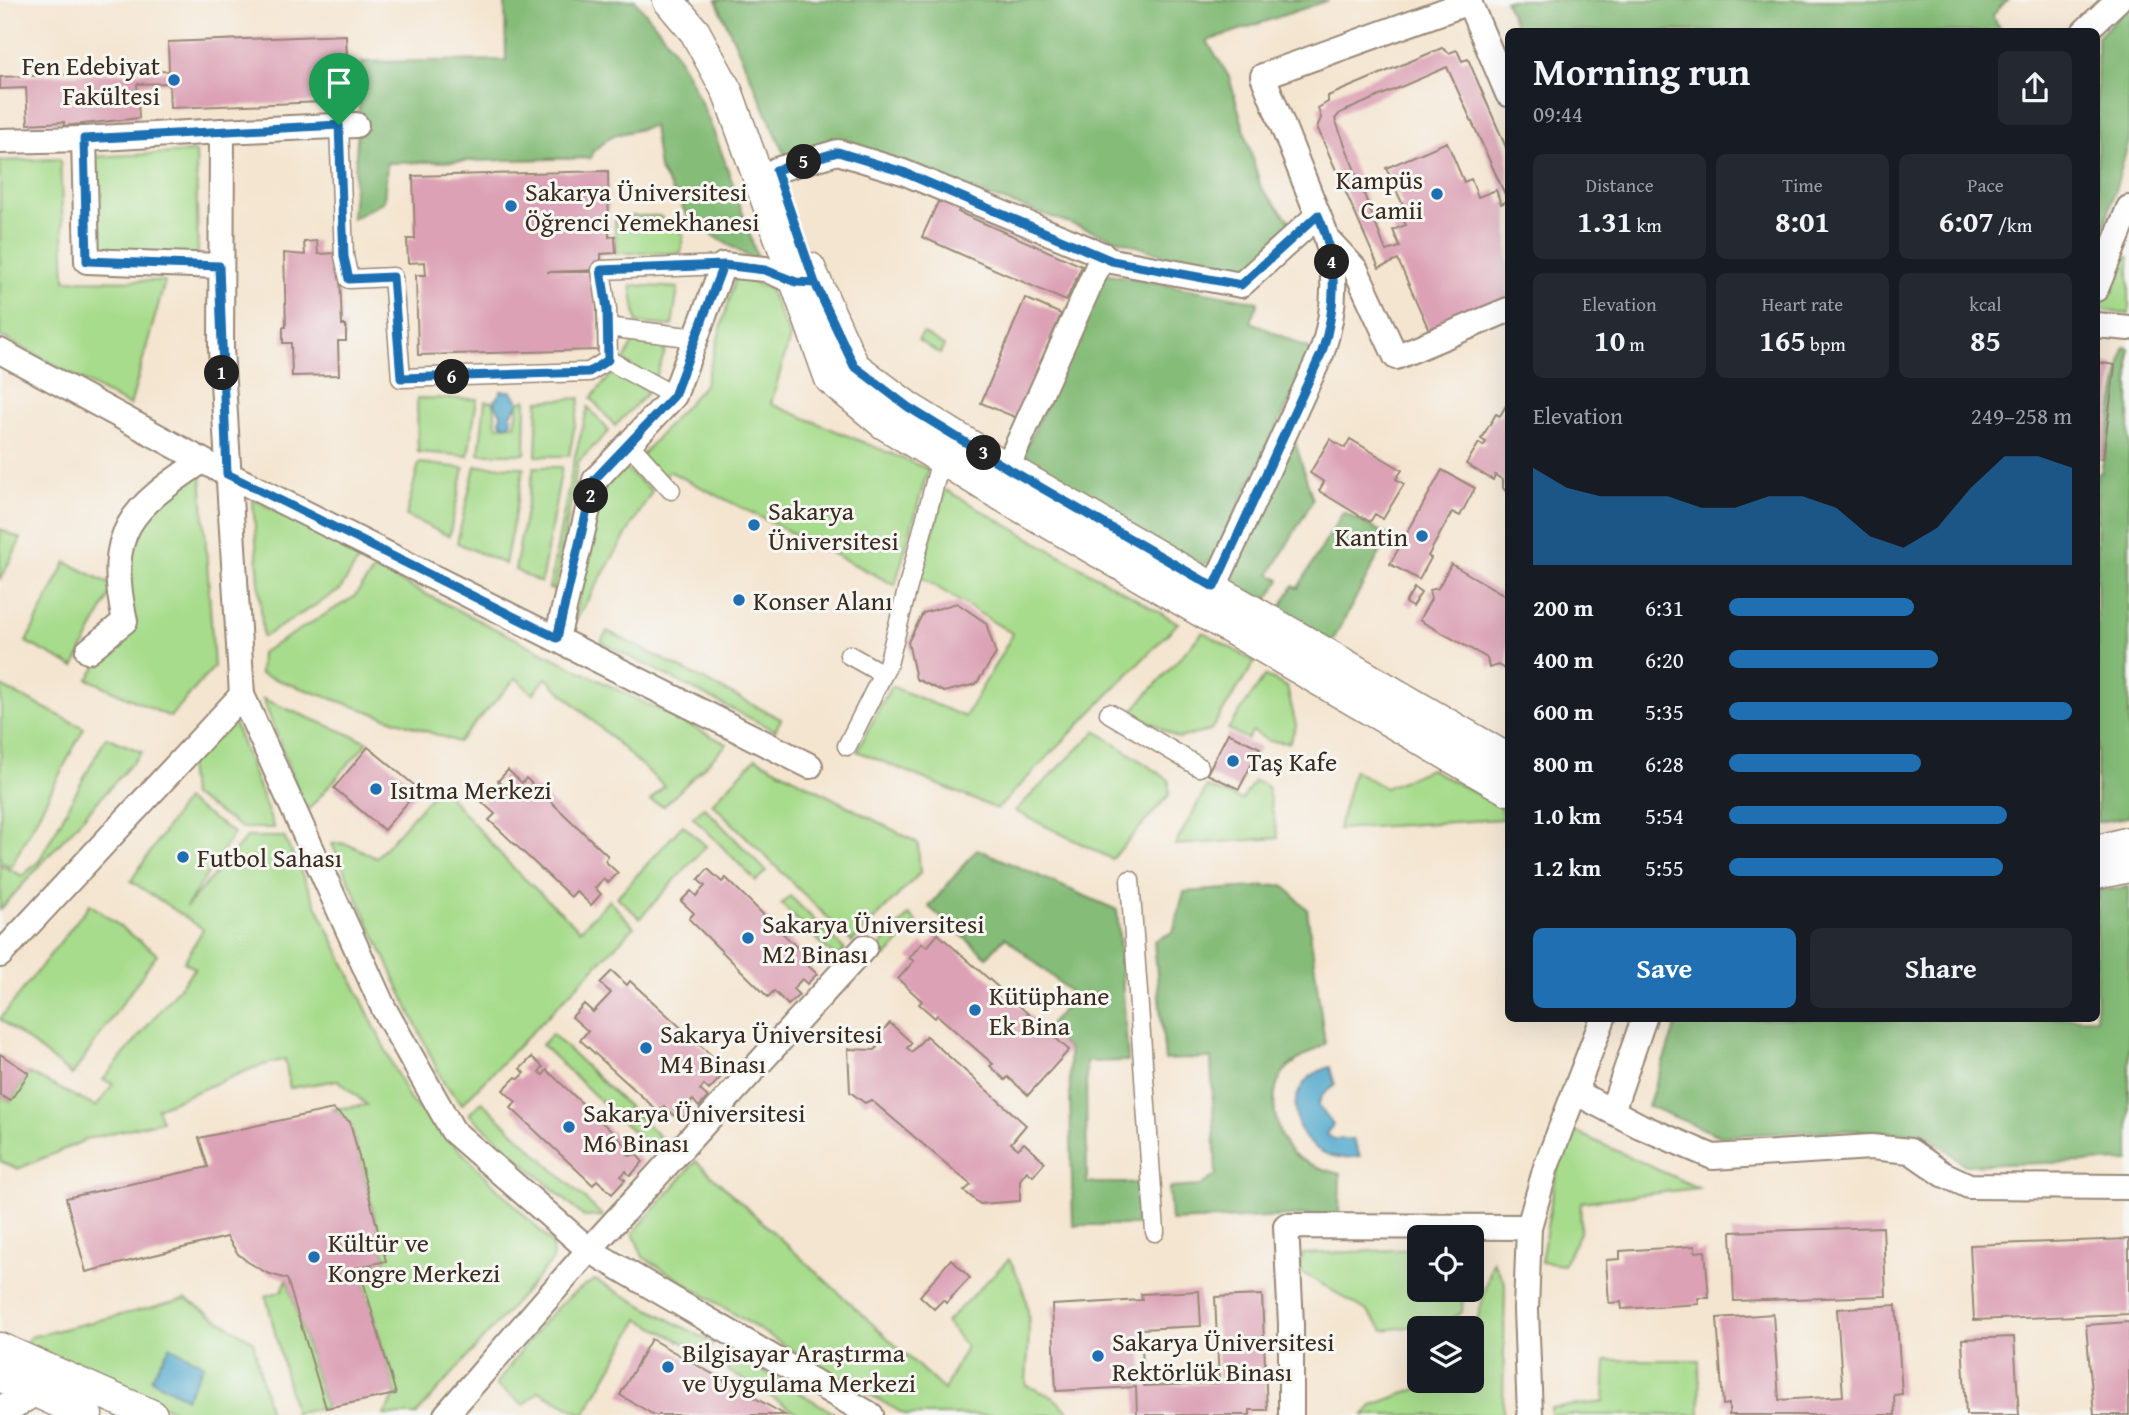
<!DOCTYPE html>
<html lang="en">
<head>
<meta charset="utf-8">
<style>
	body { margin:0; font-family:"Gentium Book Plus",serif; background:#242831; color:#f1f3f6; height:100vh; display:flex; flex-direction:column; font-size:26px; white-space:nowrap }
	* { box-sizing:border-box; margin:0 }
	p { font-size:23px; color:#9ea1a6 }
	.icon { flex:none; width:38px; height:38px; fill:none; stroke:currentColor; stroke-width:2; stroke-linecap:round; stroke-linejoin:round }
	.map { position:relative; flex:1; overflow:hidden }
	.details { position:absolute; left:1505px; top:28px; width:595px; height:994px; display:flex; flex-direction:column; background:#171b24; border-radius:10px; box-shadow:0 7px 28px #0002 }
	.details>* { flex:none }
	.controls { position:absolute; left:1407px; top:1225px; display:grid; gap:14px }
	.controls a { display:grid; place-items:center; width:77px; height:77px; border-radius:10px; background:#171b24; box-shadow:0 7px 28px #0002; font-size:35px }
	.pin { position:absolute; display:grid; place-items:center; width:60px; height:60px; color:#fff; margin:-72px -30px; border-radius:50% 50% 50% 0; rotate:-45deg; box-shadow:0 0 7px #0007 }
	.pin .icon { rotate:45deg }
	.km { position:absolute; width:35px; height:35px; margin:-18px; border-radius:50%; background:#222; color:#fff; font-size:19px; line-height:35px; text-align:center }
	.round { display:grid; place-items:center; flex:none; width:74px; height:74px; border-radius:10px; background:#242831 }
	.headline { display:flex; align-items:center; justify-content:space-between; height:119px; padding:0 28px }
	h1 { font-size:38px; font-weight:700; line-height:52px }
	.stats { display:grid; grid-template-columns:repeat(3,1fr); gap:10px; height:119px; padding:7px 28px }
	.stats div { display:grid; align-content:center; border-radius:10px; background:#242831; text-align:center }
	.stats b { font-size:30px; font-weight:700 }
	.stats small { font-size:19px; font-weight:400 }
	.stats p { font-size:19px }
	.chart { height:196px; padding:14px 28px }
	.chart p { display:flex; justify-content:space-between }
	.chart svg { width:100%; height:126px; margin-top:7px; fill:#1f6fb2; opacity:.7 }
	.primary-button { display:flex; gap:14px; margin-top:auto; padding:14px 28px }
	.primary-button a { flex:1; height:80px; border-radius:10px; background:#1f6fb2; color:#fff; font-size:28px; font-weight:700; line-height:80px; text-align:center }
	.primary-button a+a { background:#242831; color:#f1f3f6 }
	ul { padding:0 28px; list-style:none; font-size:23px }
	li { display:grid; grid-template-columns:112px 84px 1fr; align-items:center; height:52px }
	li i { height:18px; border-radius:9px; background:#1f6fb2 }
	.map>svg:first-child { display:block }
</style>
</head>
<body>
<div class="map">
<svg width="2129" height="1415" viewBox="0 0 2129 1415">
	<rect width="100%" height="100%" fill="#f6f6f2"/>
	<filter id="ink" filterUnits="userSpaceOnUse"><feTurbulence type="fractalNoise" baseFrequency=".0143" numOctaves="2"/><feDisplacementMap in="SourceGraphic" scale="14" xChannelSelector="R" yChannelSelector="G"/><feConvolveMatrix kernelMatrix="1 2 1 2 8 2 1 2 1" color-interpolation-filters="sRGB"/></filter>
	<filter id="wash" filterUnits="userSpaceOnUse"><feTurbulence type="fractalNoise" baseFrequency=".00686" numOctaves="4" result="noise"/><feDisplacementMap in="SourceGraphic" scale="28" xChannelSelector="R" yChannelSelector="G"/><feGaussianBlur stdDeviation="1.57" result="paint"/><feColorMatrix in="noise" values="0 0 0 0 0 0 0 0 0 0 0 0 0 0 0 0 0 1.4 0 .05"/><feComposite in="paint" operator="in"/></filter>
	<g filter="url(#wash)">
		<rect width="100%" height="100%" fill="#f4e5d0"/>
		<g fill="#a7dc8c" stroke="#718355" stroke-width="2">
			<path d="M196,152L198,259L89,264V157Z"/>
			<path d="M60,159L65,280L165,281L130,406L0,336V161Z"/>
			<path d="M631,216H659L683,234L681,253H616L615,221Z"/>
			<path d="M2116,253L2129,257V314L2099,309Z"/>
			<path d="M736,276L769,289L790,337L771,404L928,469L895,585L669,471L663,479L641,456L705,384Z"/>
			<path d="M631,285L678,288L672,326L637,323Z"/>
			<path d="M923,333L944,346L940,354L918,340Z"/>
			<path d="M637,334L669,341L654,382L624,361Z"/>
			<path d="M617,368L648,392L615,426L591,398Z"/>
			<path d="M417,398L477,399L468,456L418,452Z"/>
			<path d="M580,398L569,456H536L538,401Z"/>
			<path d="M526,399L525,454H479L485,401L494,402L496,426L515,425L519,402Z"/>
			<path d="M588,407L609,431L578,462L555,590L549,589L574,460Z"/>
			<path d="M419,463L464,468L449,536L406,516Z"/>
			<path d="M621,465L652,491L574,623L597,499Z"/>
			<path d="M475,466L524,467L505,564L457,543Z"/>
			<path d="M534,467H562L541,583L515,570Z"/>
			<path d="M201,471L214,667L170,717L88,679L130,618L125,570L140,519Z"/>
			<path d="M946,490L1178,623L997,809L857,751L891,686L965,717L1013,634L922,578L921,570Z"/>
			<path d="M253,499L363,553L340,590L263,637Z"/>
			<path d="M0,529L21,539L0,580Z"/>
			<path d="M66,562L114,586L74,667L26,642Z"/>
			<path d="M375,569L727,744L664,806L650,801L664,786L546,678L533,694L516,678L458,742L260,674L261,653L354,597Z"/>
			<path d="M607,631L781,719L775,731L601,642Z"/>
			<path d="M1203,632L1255,662L1210,731L1178,738L1132,711Z"/>
			<path d="M1265,676L1287,687L1296,726L1289,743L1268,741L1253,731L1247,739L1228,729Z"/>
			<path d="M1,686L84,728L11,867L0,861Z"/>
			<path d="M263,699L368,742L306,812Z"/>
			<path d="M233,720L274,828H242L191,795L188,763Z"/>
			<path d="M1096,731L1169,780V795L1112,859L1015,811Z"/>
			<path d="M106,737L142,752L0,910V864L22,876L39,861Z"/>
			<path d="M756,758L918,843L920,873L852,942L712,803Z"/>
			<path d="M1430,769L1500,806L1503,819L1338,829L1354,770L1385,788Z"/>
			<path d="M1254,781L1267,786L1278,838L1175,845L1207,787L1242,800Z"/>
			<path d="M440,786L513,868L580,930L609,900L634,927L462,1104L443,1082L332,844C348,840 363,852 376,858Z"/>
			<path d="M185,800L234,833L186,907L247,837H284L409,1099L552,1243L553,1260L416,1415H384L396,1394L359,1267L386,1260L350,1122L333,1109L367,1105L338,1080L290,1088L285,1059L253,1068L157,1108L162,1121L90,1138L18,1169L0,1161V1095L10,1101L29,1073L96,1107L113,1084L103,1080L195,968L184,962L203,929L131,881Z"/>
			<path d="M704,807L766,871L756,881L693,817Z"/>
			<path d="M683,825L706,846L640,918L617,897Z"/>
			<path d="M790,896L845,950L836,958L781,904Z"/>
			<path d="M90,904L157,954L72,1075L0,1019Z"/>
			<path d="M909,915L917,922L886,957L877,949Z"/>
			<path d="M552,1034L661,1138L650,1148L542,1045Z"/>
			<path d="M482,1102L603,1216L584,1217L469,1114Z"/>
			<path d="M1569,1129L1698,1188L1581,1202L1580,1233L1563,1265L1541,1262L1560,1151Z"/>
			<path d="M696,1161L944,1390L966,1347L946,1322L1009,1259C1037,1306 1028,1333 1026,1385L1053,1397L1072,1415H906L813,1363L643,1257L633,1233Z"/>
			<path d="M1419,1249V1290H1463L1462,1312L1447,1322L1384,1330L1367,1311L1303,1273L1299,1267L1303,1254Z"/>
			<path d="M1493,1261L1505,1283L1503,1415H1364L1373,1405L1438,1381H1472V1339Z"/>
			<path d="M287,1279L326,1408L295,1413L266,1296L282,1291Z"/>
			<path d="M595,1280L713,1343L707,1355L639,1319L584,1415L539,1391L524,1405L496,1385C524,1348 553,1300 595,1280Z"/>
			<path d="M186,1299L253,1341L270,1415H184L25,1345L30,1337Z"/>
			<path d="M736,1355L837,1415H801L727,1370Z"/>
			<path d="M1606,1360H1699L1700,1415H1551V1408L1604,1402Z"/>
		</g>
		<g fill="#85bc78" stroke="#60734b" stroke-width="2">
			<path d="M505,0H635C647,15 661,30 672,47C712,113 735,190 759,263L692,223L659,169L653,126L612,136L593,151L591,158L387,163L384,201L352,219L362,62L506,60Z"/>
			<path d="M716,0H1329L1207,41L1229,77L1261,188L1296,228L1234,279L851,149L788,161Z"/>
			<path d="M1505,0H2007L1992,16L2002,32L1518,31Z"/>
			<path d="M2129,6V141L2097,253V38Z"/>
			<path d="M1104,273L1258,302L1251,322L1314,351L1213,558L1197,569L1020,462Z"/>
			<path d="M2124,347L2129,348V817L2097,822V474L2101,473Z"/>
			<path d="M1291,429L1313,500L1270,574L1280,580L1266,602L1221,577Z"/>
			<path d="M1343,512L1389,536L1332,642L1279,610L1293,586L1298,588Z"/>
			<path d="M977,849L1117,910L1128,1061L1086,1062L1087,1183H1137V1225H1073L1069,1050L1046,1029L1075,996L1005,937L987,957L929,907Z"/>
			<path d="M1283,885L1307,909L1325,1044C1312,1052 1289,1062 1281,1076C1275,1085 1273,1102 1275,1113C1280,1154 1302,1164 1340,1174L1339,1214L1171,1221L1169,1188L1200,1186L1216,1175L1211,1058L1165,1060L1154,941L1173,932L1184,892Z"/>
			<path d="M2129,887V1161L1965,1165L1925,1133L1836,1130L1720,1136L1648,1106L1678,1019L2096,1018L2097,891Z"/>
		</g>
		<g fill="#4fa7cc" stroke="#456875" stroke-width="2">
			<path d="M501,391H511L519,402L511,414L512,422L506,426L500,422L501,414L494,402Z"/>
			<path d="M1330,1067L1335,1085L1323,1094L1318,1105L1333,1125L1326,1134L1334,1139H1353L1360,1156C1296,1170 1268,1085 1330,1067Z"/>
			<path d="M170,1346L204,1365L186,1398L151,1379Z"/>
		</g>
		<g id="blocks">
			<g fill="#dca1b5" fill-rule="evenodd">
				<path d="M346,35L349,101L170,108L169,83L137,84L139,118L64,126V122L28,124L26,88L0,89V77L169,71L168,42Z"/>
				<path d="M1442,48L1449,53L1457,50L1462,61L1468,59L1508,152V304L1432,337L1398,260L1379,268L1317,127L1321,118L1318,108L1328,102V96ZM1447,67L1508,201L1501,204L1496,190L1478,197L1471,179L1464,182L1447,142L1386,168L1403,205L1397,209L1406,225L1393,230L1400,247L1386,251L1335,119L1340,113Z"/>
				<path d="M608,171L609,237L615,236L616,253L601,254V270L547,272H596L598,350L418,355L416,275H426L425,262L408,263L407,239H415L413,176Z"/>
				<path d="M963,198L958,212L1082,266L1066,301L922,237L938,202Z"/>
				<path d="M317,241L318,254L339,253L342,325H346V341H338L339,375L292,376L291,343H283V327H286L284,253L305,255L304,242Z"/>
				<path d="M1025,298L1061,314L1017,418L981,403Z"/>
				<path d="M2096,362L2115,365L2103,459L2096,458Z"/>
				<path d="M1508,402V494L1503,488V480L1495,475L1493,480L1466,464L1479,443L1483,446L1486,442L1481,439L1496,414L1500,416Z"/>
				<path d="M1330,439L1345,448L1350,439L1402,470L1396,479L1404,484L1383,519L1375,514L1370,522L1319,491L1324,482L1310,473Z"/>
				<path d="M1442,470L1475,488L1460,516L1452,512L1428,556L1431,558L1419,580L1390,564Z"/>
				<path d="M1451,564L1508,597V671L1498,665L1489,668L1487,658L1419,620L1431,599L1429,590L1438,588Z"/>
				<path d="M1414,588L1421,593L1412,607L1405,603Z"/>
				<path d="M957,603L986,623L996,654L976,684L944,692L916,679L908,642L923,613Z"/>
				<path d="M1228,733L1260,748L1239,789L1207,774Z"/>
				<path d="M368,747L419,789L384,830L334,788Z"/>
				<path d="M508,770L522,783L526,778L608,856L605,861L618,873L608,883L603,879L595,888L601,894L591,905L576,891L571,897L489,820L495,814L482,802L491,792L496,797L505,787L498,781Z"/>
				<path d="M708,869L722,882L726,878L807,957L803,961L817,974L807,984L802,979L793,989L799,995L788,1005L774,991L768,997L689,919L694,913L681,901L691,891L696,896L705,886L698,880Z"/>
				<path d="M938,934L1069,1050L1028,1095L1008,1077L1005,1080L990,1066L993,1064L937,1015L935,1018L919,1004L922,1001L898,979L914,961L909,958L922,943L927,947Z"/>
				<path d="M612,971L627,985L630,981L712,1056L706,1062L721,1077L709,1090L704,1085L700,1090L708,1097L699,1107L693,1100L686,1107L690,1110L680,1121L664,1106L659,1112L580,1040L588,1031L572,1017L584,1004L593,1012L611,993L600,983Z"/>
				<path d="M890,1023L912,1043L907,1048L912,1052L926,1036L1026,1125L1011,1143L1018,1149L1024,1143L1045,1162L1033,1176L1027,1171L1020,1180V1201L980,1204L964,1191L971,1185L871,1100L865,1103L850,1092L848,1049L875,1050L881,1042L876,1038Z"/>
				<path d="M0,1054L29,1073L10,1101L0,1095Z"/>
				<path d="M532,1057L543,1067L539,1072L543,1075L547,1070L628,1147L625,1151L630,1156L636,1154L643,1162L630,1176L626,1171L621,1176L625,1180L612,1194L597,1180L593,1185L511,1108L516,1102L503,1090L516,1077L519,1079L525,1073L520,1069Z"/>
				<path d="M333,1109L350,1122L386,1261L359,1267L396,1394L326,1408L287,1279L267,1273L248,1262L238,1254L227,1237L86,1272L66,1198L208,1167L199,1138Z"/>
				<path d="M1883,1227L1886,1296L1734,1301L1731,1232Z"/>
				<path d="M2129,1239V1314L1974,1320L1970,1245Z"/>
				<path d="M1695,1246V1252L1705,1251L1709,1298H1698L1699,1304L1622,1309L1621,1302L1609,1303L1606,1260L1620,1259V1251Z"/>
				<path d="M951,1259L970,1278L946,1303L943,1300L934,1309L920,1296Z"/>
				<path d="M1199,1291L1201,1326L1141,1329L1144,1386L1219,1383L1215,1297L1262,1295L1267,1410H1250V1415H1137L1136,1387L1056,1391L1052,1305L1142,1300L1141,1294Z"/>
				<path d="M1896,1305L1902,1394L1894,1395L1895,1415H1729V1404L1723,1405L1717,1318L1773,1314L1779,1400L1843,1396L1837,1309Z"/>
				<path d="M2129,1322V1415H2094L2086,1325Z"/>
				<path d="M2014,1337L2019,1415H1966L1962,1339Z"/>
				<path d="M651,1339L785,1415H654L620,1395Z"/>
			</g>
		</g>
	</g>
	<g filter="url(#ink)">
		<use href="#blocks" fill-opacity="0" stroke="#988877" stroke-width="2"/>
		<g fill="none" stroke-linecap="round" stroke-linejoin="round">
			<defs>
				<g id="pedestrian">
					<path d="M339,126L344,256L349,279L393,277L401,378L589,372L608,360L607,309L601,270L723,265"/>
					<path d="M607,327L696,338"/>
					<path d="M608,360L674,396"/>
					<path d="M629,444L671,490"/>
					<path d="M849,655L883,674"/>
					<path d="M1109,713L1199,767"/>
					<path d="M847,746L888,664L941,459"/>
					<path d="M1130,880L1155,1232"/>
				</g>
				<g id="minor">
					<path d="M2084,32L2118,0"/>
					<path d="M222,131L356,125"/>
					<path d="M0,141L84,139"/>
					<path d="M776,170L838,152L903,172L1103,255"/>
					<path d="M1318,215L1263,76L1469,2L1508,94"/>
					<path d="M1330,242L1356,270L1396,357L1508,310"/>
					<path d="M219,266L87,261L84,139L222,131L221,349L242,695L384,1009L453,1131L589,1250L871,1415"/>
					<path d="M2096,289L2129,208"/>
					<path d="M2096,325L2129,328"/>
					<path d="M0,351L227,474L810,766"/>
					<path d="M1007,468L1103,255L1112,261L1241,285L1318,215C1338,259 1337,306 1322,352L1214,587"/>
					<path d="M557,638L595,480L674,396L723,265L765,269L795,282L809,283"/>
					<path d="M88,651L125,621C105,531 130,509 202,461"/>
					<path d="M0,955L242,695"/>
					<path d="M1575,1092L1640,1126L1713,1157L1871,1147L1910,1151L1943,1174L1969,1186L2129,1187"/>
					<path d="M1612,1111L1644,1018"/>
					<path d="M446,1415L589,1250L865,947"/>
					<path d="M1291,1415V1324L1286,1226L1529,1227"/>
					<path d="M1530,1415L1526,1310L1529,1227L1546,1167L1603,1018"/>
				</g>
				<g id="tertiary">
					<path d="M668,0L695,32L728,93L830,379L884,424L990,489L1508,790"/>
					<path d="M810,268L854,366L908,407L1007,468L1508,759"/>
					<path d="M2096,851L2129,842"/>
					<path d="M2096,874L2129,867"/>
					<path d="M0,1348L152,1415"/>
					<path d="M0,1376L87,1415"/>
					<path d="M0,1413L33,1391"/>
				</g>
			</defs>
			<use href="#pedestrian" stroke="#988877" stroke-width="21"/>
			<use href="#minor" stroke="#988877" stroke-width="28"/>
			<use href="#tertiary" stroke="#988877" stroke-width="33"/>
			<use href="#pedestrian" stroke="#fff" stroke-width="18"/>
			<use href="#minor" stroke="#fff" stroke-width="24"/>
			<use href="#tertiary" stroke="#fff" stroke-width="30"/>
		</g>
	</g>
	<g fill="none" stroke-linecap="round" stroke-linejoin="round" filter="url(#ink)">
		<defs>
			<path id="route" d="M339,125L84,139L87,261L219,266L227,474L557,638L594,480L674,396L723,265L765,270L796,282L815,283L854,366L908,407L1007,468L1214,587L1322,352C1337,306 1338,259 1318,215L1241,285L1112,261L903,172L838,152L776,170L815,283L796,282L765,270L723,265L601,270L607,309L608,360L589,372L401,378L393,277L349,279L344,257L339,125"/>
		</defs>
		<use href="#route" stroke="#fff" stroke-width="14"/>
		<use href="#route" stroke="#1f6fb2" stroke-width="9"/>
	</g>
	<g fill="#1f6fb2" stroke="#f6f6f2" stroke-width="2.5">
		<circle cx="174" cy="80" r="7"/>
		<circle cx="1437" cy="194" r="7"/>
		<circle cx="511" cy="206" r="7"/>
		<circle cx="754" cy="525" r="7"/>
		<circle cx="1422" cy="536" r="7"/>
		<circle cx="739" cy="600" r="7"/>
		<circle cx="1233" cy="761" r="7"/>
		<circle cx="376" cy="789" r="7"/>
		<circle cx="183" cy="857" r="7"/>
		<circle cx="748" cy="938" r="7"/>
		<circle cx="975" cy="1010" r="7"/>
		<circle cx="646" cy="1048" r="7"/>
		<circle cx="569" cy="1127" r="7"/>
		<circle cx="314" cy="1257" r="7"/>
		<circle cx="1098" cy="1356" r="7"/>
		<circle cx="668" cy="1367" r="7"/>
	</g>
	<g text-anchor="middle" dominant-baseline="central" stroke-width="6" stroke-linejoin="round" paint-order="stroke">
		<g font-size="26" fill="#3b2a1e" stroke="#f6f6f2" text-anchor="start">
			<text x="160" y="65" text-anchor="end">Fen Edebiyat<tspan x="160" dy="30">Fakültesi</tspan></text>
			<text x="1423" y="179" text-anchor="end">Kampüs<tspan x="1423" dy="30">Camii</tspan></text>
			<text x="525" y="191">Sakarya Üniversitesi<tspan x="525" dy="30">Öğrenci Yemekhanesi</tspan></text>
			<text x="768" y="510">Sakarya<tspan x="768" dy="30">Üniversitesi</tspan></text>
			<text x="1408" y="536" text-anchor="end">Kantin</text>
			<text x="753" y="600">Konser Alanı</text>
			<text x="1247" y="761">Taş Kafe</text>
			<text x="390" y="789">Isıtma Merkezi</text>
			<text x="197" y="857">Futbol Sahası</text>
			<text x="762" y="923">Sakarya Üniversitesi<tspan x="762" dy="30">M2 Binası</tspan></text>
			<text x="989" y="995">Kütüphane<tspan x="989" dy="30">Ek Bina</tspan></text>
			<text x="660" y="1033">Sakarya Üniversitesi<tspan x="660" dy="30">M4 Binası</tspan></text>
			<text x="583" y="1112">Sakarya Üniversitesi<tspan x="583" dy="30">M6 Binası</tspan></text>
			<text x="328" y="1242">Kültür ve<tspan x="328" dy="30">Kongre Merkezi</tspan></text>
			<text x="1112" y="1341">Sakarya Üniversitesi<tspan x="1112" dy="30">Rektörlük Binası</tspan></text>
			<text x="682" y="1352">Bilgisayar Araştırma<tspan x="682" dy="30">ve Uygulama Merkezi</tspan></text>
		</g>
	</g>
</svg>
<div class="controls">
<a><svg class="icon" aria-label="locate" viewBox="0 0 24 24"><circle cx="12" cy="12" r="6"/><path d="M12 2v4M12 18v4M2 12h4M18 12h4"/></svg></a>
<a><svg class="icon" aria-label="layers" viewBox="0 0 24 24"><path d="M12 4l9 5-9 5-9-5zM3 14l9 5 9-5"/></svg></a>
</div>
<div class="pin" style="left:339px;top:125px;background:#1e9e55"><svg class="icon" aria-label="arrive" viewBox="0 0 24 24"><path d="M6 21V4h12l-3 4 3 4H6"/></svg></div>
<b class="km" style="left:222px;top:373px">1</b>
<b class="km" style="left:591px;top:496px">2</b>
<b class="km" style="left:984px;top:453px">3</b>
<b class="km" style="left:1332px;top:262px">4</b>
<b class="km" style="left:804px;top:162px">5</b>
<b class="km" style="left:452px;top:377px">6</b>
<section class="details">
<div class="headline"><div><h1>Morning run</h1><p>09:44</p></div><a class="round"><svg class="icon" aria-label="share" viewBox="0 0 24 24"><path d="M12 15V3M7 8l5-5 5 5M5 13v7h14v-7"/></svg></a></div>
<div class="stats">
<div><p>Distance</p><b>1.31<small> km</small></b></div>
<div><p>Time</p><b>8:01</b></div>
<div><p>Pace</p><b>6:07<small> /km</small></b></div>
</div>
<div class="stats">
<div><p>Elevation</p><b>10<small> m</small></b></div>
<div><p>Heart rate</p><b>165<small> bpm</small></b></div>
<div><p>kcal</p><b>85</b></div>
</div>
<div class="chart"><p><span>Elevation</span>249–258 m</p>
<svg viewBox="0 0 160 44" preserveAspectRatio="none"><path d="M0 44V10L10 17L20 20L30 20L40 20L50 24L60 24L70 20L80 20L90 24L100 34L110 38L120 31L130 17L140 6L150 6L160 10V44z"/></svg>
</div>
<ul>
<li><b>200 m</b>6:31<i style="width:54%"></i></li>
<li><b>400 m</b>6:20<i style="width:61%"></i></li>
<li><b>600 m</b>5:35<i style="width:100%"></i></li>
<li><b>800 m</b>6:28<i style="width:56%"></i></li>
<li><b>1.0 km</b>5:54<i style="width:81%"></i></li>
<li><b>1.2 km</b>5:55<i style="width:80%"></i></li>
</ul>
<div class="primary-button"><a>Save</a><a>Share</a></div>
</section>
</div>
</body>
</html>
